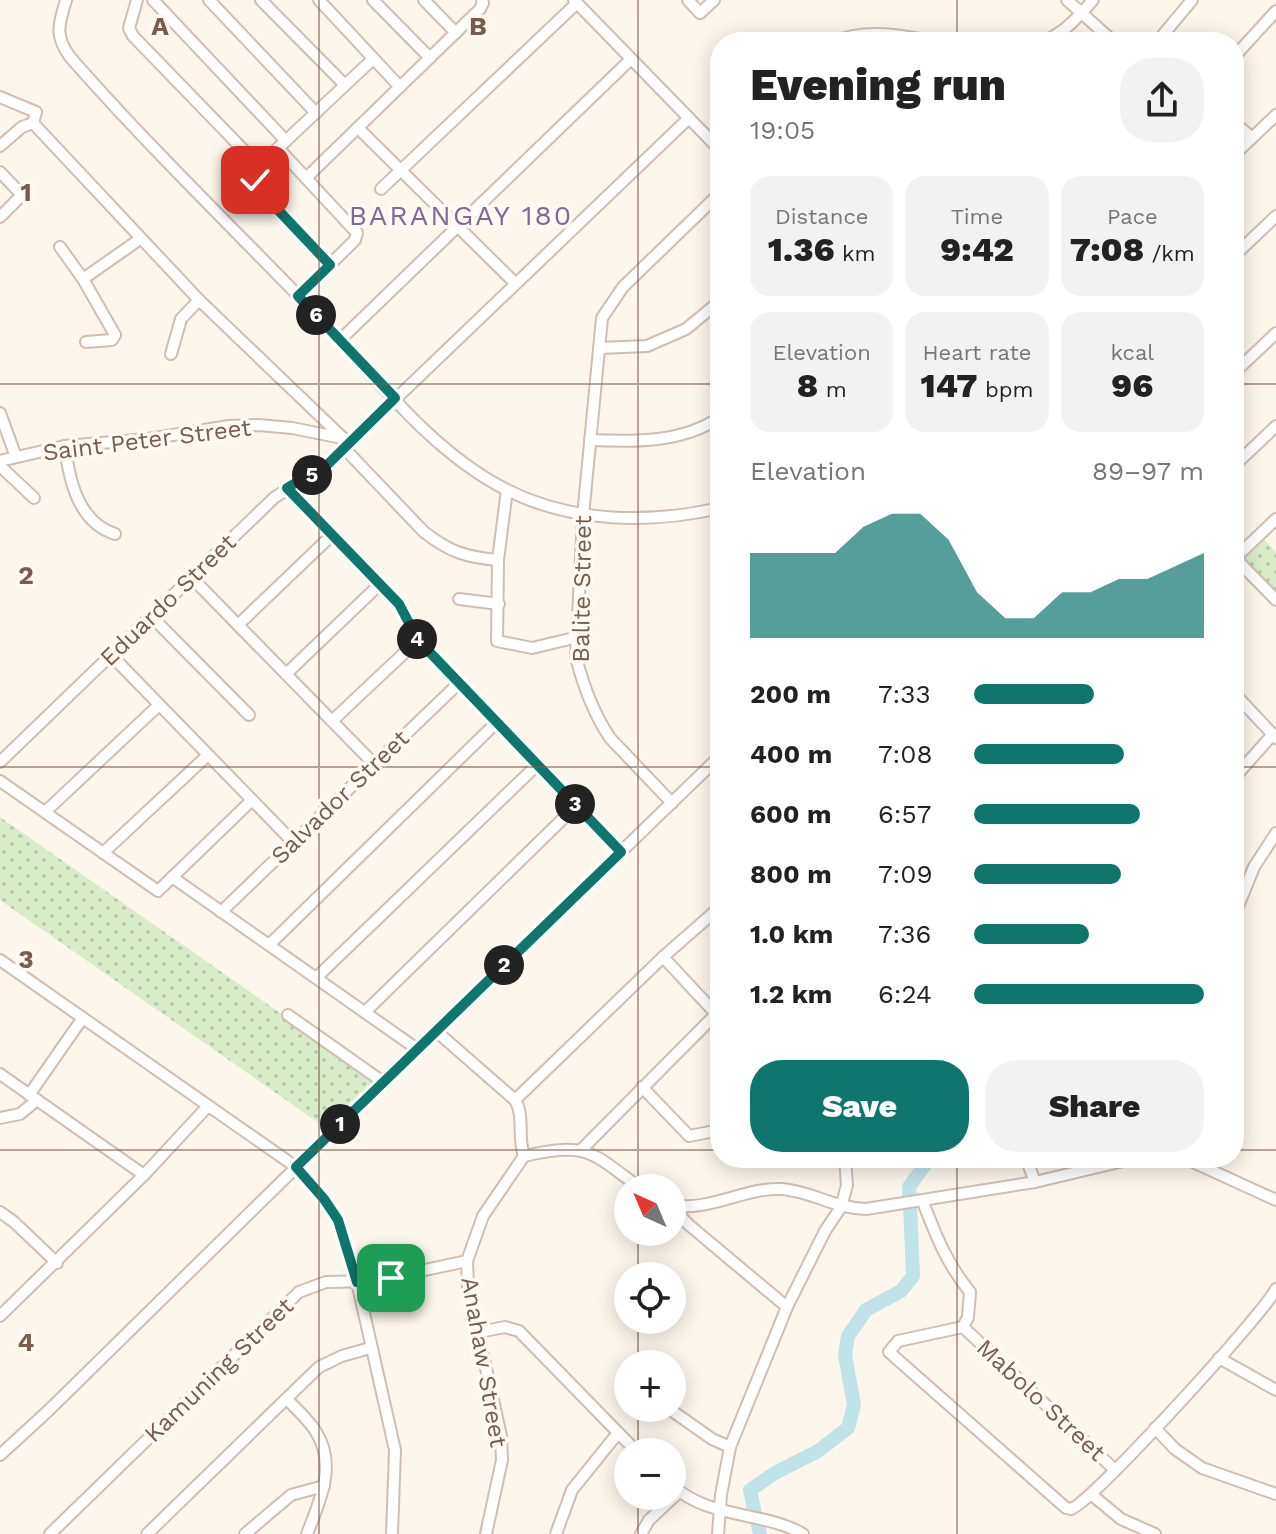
<!DOCTYPE html>
<html lang="en">
<head>
<meta charset="utf-8">
<style>
	body { margin:0; font-family:"Work Sans",sans-serif; background:#f2f2f2; color:#222; height:100vh; display:flex; flex-direction:column; font-size:30px; white-space:nowrap }
	* { box-sizing:border-box; margin:0 }
	p { font-size:26px; color:#767676 }
	.icon { flex:none; width:44px; height:44px; fill:none; stroke:currentColor; stroke-width:2; stroke-linecap:round; stroke-linejoin:round }
	.map { position:relative; flex:1; overflow:hidden }
	.details { position:absolute; left:710px; top:32px; width:534px; height:1136px; display:flex; flex-direction:column; background:#fff; border-radius:32px; box-shadow:0 4px 20px #0003 }
	.details>* { flex:none }
	.needle { width:52px; rotate:316deg }
	.buttons { position:absolute; left:614px; top:1174px; display:grid; gap:16px }
	.buttons a { display:grid; place-items:center; width:72px; height:72px; border-radius:50%; background:#fff; box-shadow:0 4px 20px #0003; font-size:40px }
	.pin { position:absolute; display:grid; place-items:center; width:68px; height:68px; color:#fff; margin:-34px; border-radius:16px; box-shadow:0 4px 12px #0006 }
	.km { position:absolute; width:40px; height:40px; margin:-20px; border-radius:50%; background:#222; color:#fff; font-size:22px; line-height:40px; text-align:center }
	.round { display:grid; place-items:center; flex:none; width:84px; height:84px; border-radius:32px; background:#f2f2f2 }
	.summary { display:flex; align-items:center; justify-content:space-between; height:136px; padding:0 40px }
	h1 { font-size:44px; font-weight:800; line-height:60px }
	.metrics { display:grid; grid-template-columns:repeat(3,1fr); gap:12px; height:136px; padding:8px 40px }
	.metrics div { display:grid; align-content:center; border-radius:20px; background:#f2f2f2; text-align:center }
	.metrics b { font-size:34px; font-weight:800 }
	.metrics small { font-size:22px; font-weight:400 }
	.metrics p { font-size:22px }
	.chart { height:224px; padding:16px 40px }
	.chart p { display:flex; justify-content:space-between }
	.chart svg { width:100%; height:144px; margin-top:8px; fill:#0f766e; opacity:.7 }
	.cta { display:flex; gap:16px; margin-top:auto; padding:16px 40px }
	.cta a { flex:1; height:92px; border-radius:32px; background:#0f766e; color:#fff; font-size:32px; font-weight:800; line-height:92px; text-align:center }
	.cta a+a { background:#f2f2f2; color:#222 }
	ul { padding:0 40px; list-style:none; font-size:26px }
	li { display:grid; grid-template-columns:128px 96px 1fr; align-items:center; height:60px }
	li i { height:20px; border-radius:10px; background:#0f766e }
	.map>svg:first-child { display:block }
</style>
</head>
<body>
<div class="map">
<svg width="1276" height="1534" viewBox="0 0 1276 1534">
	<defs>
		<pattern id="grass-dots" width="8" height="8" patternUnits="userSpaceOnUse" patternTransform="scale(2)"><rect width="8" height="8" fill="#d8ecc9"/><path d="M2 2h.1M6 6h.1" fill="none" stroke="#b4c2a5" stroke-width="1.8" stroke-linecap="round"/></pattern>
	</defs>
	<rect width="100%" height="100%" fill="#fdf6ec"/>
	<g fill="url(#grass-dots)">
		<path d="M1263,538L1276,552V595L1241,559Z"/>
		<path d="M0,817L376,1080L326,1128L0,900Z"/>
	</g>
	<g fill="none" stroke-linecap="round" stroke-linejoin="round">
		<g stroke="#bfe3e8" stroke-width="14">
			<path d="M910,1198L909,1187L930,1158"/>
			<path d="M755,1514L750,1490L775,1473L818,1451L848,1428L854,1405L845,1355L848,1336L866,1310L901,1291L913,1276L910,1205"/>
			<path d="M758,1525L760,1534"/>
		</g>
		<defs>
			<g id="minor">
				<path d="M66,0C59,24 54,35 70,57C148,146 234,229 317,315C376,377 430,451 507,490C573,523 649,524 720,508"/>
				<path d="M137,0L129,28L133,36L259,166"/>
				<path d="M153,0L286,141"/>
				<path d="M209,0L316,113"/>
				<path d="M261,0L345,85"/>
				<path d="M319,0L400,87"/>
				<path d="M373,0L430,58"/>
				<path d="M424,0L456,33"/>
				<path d="M574,0L720,150"/>
				<path d="M688,0L700,13L714,0"/>
				<path d="M1067,0L1114,42"/>
				<path d="M833,42C865,28 902,35 936,42"/>
				<path d="M1041,42C1063,35 1078,17 1093,0"/>
				<path d="M1157,42L1192,0"/>
				<path d="M1234,57L1276,11"/>
				<path d="M0,97L36,112L33,123"/>
				<path d="M1234,122L1252,138"/>
				<path d="M33,123L199,300L343,438L351,441"/>
				<path d="M358,128L515,283"/>
				<path d="M0,146L22,127L33,123"/>
				<path d="M278,148L357,233L355,240L298,296"/>
				<path d="M1234,155L1276,115"/>
				<path d="M259,166L373,59"/>
				<path d="M259,166L255,180L258,189L330,265"/>
				<path d="M0,172L22,195L0,217"/>
				<path d="M306,178L480,9L483,3L482,0"/>
				<path d="M381,189L577,3"/>
				<path d="M60,247L83,279L115,335L112,340L86,342"/>
				<path d="M1234,256L1276,216"/>
				<path d="M83,279L140,239"/>
				<path d="M340,340L631,59"/>
				<path d="M599,348L647,346L686,329L720,301"/>
				<path d="M171,354L181,319L199,300"/>
				<path d="M1234,373L1276,333"/>
				<path d="M0,413L16,457"/>
				<path d="M590,440C634,442 683,443 720,417"/>
				<path d="M65,446C69,480 78,522 115,534"/>
				<path d="M344,448L424,532C450,552 465,557 498,560"/>
				<path d="M0,461L65,446L148,439L229,426L259,425L292,428L342,438"/>
				<path d="M0,466L34,498"/>
				<path d="M1234,466L1276,426"/>
				<path d="M287,488L399,604L418,640L621,852"/>
				<path d="M507,490L498,560L497,641L532,648L578,637"/>
				<path d="M1234,557L1276,600"/>
				<path d="M1235,558L1276,519"/>
				<path d="M192,578L374,764"/>
				<path d="M459,599L499,604"/>
				<path d="M152,617L249,715"/>
				<path d="M238,625L332,535"/>
				<path d="M111,655L293,842"/>
				<path d="M286,674L380,584"/>
				<path d="M1234,693L1276,738"/>
				<path d="M332,721L418,640"/>
				<path d="M0,762L275,497L315,473L335,457L689,118"/>
				<path d="M1234,778L1273,734"/>
				<path d="M0,781L158,891L252,800"/>
				<path d="M672,803L610,738C594,714 583,685 576,657L583,516L602,318L623,287L720,193"/>
				<path d="M45,812L159,705"/>
				<path d="M103,853L208,755"/>
				<path d="M172,877L417,1049"/>
				<path d="M221,912L459,683"/>
				<path d="M1234,916L1254,867L1276,833"/>
				<path d="M269,945L497,722"/>
				<path d="M663,957L719,1017"/>
				<path d="M0,960L296,1167L324,1199L338,1220L357,1282L395,1450L392,1534"/>
				<path d="M316,978L537,765"/>
				<path d="M365,1012L576,806"/>
				<path d="M288,1015L383,1082"/>
				<path d="M436,1031L515,1100C525,1117 517,1137 524,1156"/>
				<path d="M0,1074L144,1175"/>
				<path d="M642,1087L689,1136L720,1130"/>
				<path d="M29,1095L82,1019"/>
				<path d="M515,1100L663,957L720,907"/>
				<path d="M0,1118L20,1114L37,1100"/>
				<path d="M582,1149L716,1014"/>
				<path d="M524,1156C588,1142 590,1151 640,1188"/>
				<path d="M1026,1158L1035,1182"/>
				<path d="M1184,1158L1276,1200"/>
				<path d="M923,1202C936,1236 947,1264 970,1292L968,1317L963,1327L1115,1470"/>
				<path d="M672,1205C710,1212 745,1187 782,1189C811,1191 833,1208 866,1209L1035,1182L1136,1158"/>
				<path d="M672,1208L689,1225L787,1307"/>
				<path d="M0,1212L14,1222L57,1263"/>
				<path d="M0,1316L144,1175L208,1106"/>
				<path d="M963,1327L898,1341L889,1352L1066,1508L1071,1509C1091,1503 1263,1315 1276,1289"/>
				<path d="M479,1332L505,1327L519,1331L637,1452"/>
				<path d="M1219,1358L1276,1390"/>
				<path d="M287,1399C296,1409 309,1420 316,1432C337,1465 320,1501 307,1534"/>
				<path d="M668,1408L712,1439L730,1447"/>
				<path d="M1155,1428L1175,1449L1202,1468L1276,1494"/>
				<path d="M0,1455L49,1410L383,1082L720,756"/>
				<path d="M672,1485C708,1519 763,1511 803,1534"/>
				<path d="M1092,1495L1121,1519L1155,1534"/>
				<path d="M50,1534L299,1292L326,1282L373,1281L467,1261"/>
				<path d="M147,1534L319,1367L342,1356L370,1348"/>
				<path d="M245,1534L291,1495L324,1486"/>
				<path d="M486,1534L502,1460L501,1436L468,1287L467,1261L483,1216L524,1156"/>
				<path d="M556,1534L572,1490L618,1433"/>
				<path d="M641,1534L649,1520L679,1492"/>
				<path d="M718,1534L721,1495L730,1447L787,1307L825,1231L841,1207L847,1185L845,1158"/>
			</g>
		</defs>
		<use href="#minor" stroke="#d1beb0" stroke-width="14"/>
		<use href="#minor" stroke="#fff" stroke-width="10"/>
	</g>
	<g fill="none" stroke-linecap="round" stroke-linejoin="round">
		<defs>
			<path id="route" d="M255,180L263,194L330,265L298,296L395,398L328,464L287,488L399,604L418,640L621,852L296,1167L324,1199L338,1220L357,1282L391,1278"/>
		</defs>
		<use href="#route" stroke="#fff" stroke-width="16"/>
		<use href="#route" stroke="#0f766e" stroke-width="10"/>
	</g>
	<path fill="none" stroke="#7a5c4d" stroke-width="2" stroke-opacity="0.55" d="M319,0V1534M638,0V1188M957,0V42M0,384H720M1234,384H1276M0,767H720M1234,767H1276M0,1150H720M1234,1150H1276M957,1158V1534M638,1232V1276M638,1320V1364M638,1408V1452M638,1496V1534"/>
	<g text-anchor="middle" dominant-baseline="central" stroke-width="7" stroke-linejoin="round" paint-order="stroke">
		<g font-size="24" fill="#7a5c4d" stroke="#fffaf3">
			<text transform="translate(147 440) rotate(-7)">Saint Peter Street</text>
			<text transform="translate(582 589) rotate(-89)">Balite Street</text>
			<text transform="translate(168 600) rotate(-44)">Eduardo Street</text>
			<text transform="translate(340 797) rotate(-44)">Salvador Street</text>
			<text transform="translate(484 1362) rotate(80)">Anahaw Street</text>
			<text transform="translate(219 1370) rotate(-44)">Kamuning Street</text>
			<text transform="translate(1041 1400) rotate(43)">Mabolo Street</text>
		</g>
		<g font-size="28" letter-spacing="2" fill="#846695" stroke="#fffaf3">
			<text x="461" y="215">BARANGAY 180</text>
		</g>
	</g>
	<g font-size="26" text-anchor="middle" font-weight="bold" fill="#7a5c4d" stroke="#fffaf3" stroke-width="7" stroke-linejoin="round" paint-order="stroke">
		<text x="160" y="35">A</text>
		<text x="478" y="35">B</text>
		<text x="26" y="201">1</text>
		<text x="26" y="584">2</text>
		<text x="26" y="968">3</text>
		<text x="26" y="1351">4</text>
	</g>
</svg>
<div class="buttons">
<a><svg class="needle" viewBox="-14 -14 28 28"><path d="M0-13l5 13h-10z" fill="#e53935"/><path d="M0 13l5-13h-10z" fill="#767676"/></svg></a>
<a><svg class="icon" aria-label="locate" viewBox="0 0 24 24"><circle cx="12" cy="12" r="6"/><path d="M12 2v4M12 18v4M2 12h4M18 12h4"/></svg></a>
<a>+</a>
<a>−</a>
</div>
<div class="pin" style="left:391px;top:1278px;background:#1e9e55"><svg class="icon" aria-label="arrive" viewBox="0 0 24 24"><path d="M6 21V4h12l-3 4 3 4H6"/></svg></div>
<div class="pin" style="left:255px;top:180px;background:#d93025"><svg class="icon" aria-label="check" viewBox="0 0 24 24"><path d="M5 12l5 5 9-10"/></svg></div>
<b class="km" style="left:340px;top:1124px">1</b>
<b class="km" style="left:504px;top:965px">2</b>
<b class="km" style="left:575px;top:804px">3</b>
<b class="km" style="left:417px;top:639px">4</b>
<b class="km" style="left:312px;top:475px">5</b>
<b class="km" style="left:316px;top:315px">6</b>
<section class="details">
<div class="summary"><div><h1>Evening run</h1><p>19:05</p></div><a class="round"><svg class="icon" aria-label="share" viewBox="0 0 24 24"><path d="M12 15V3M7 8l5-5 5 5M5 13v7h14v-7"/></svg></a></div>
<div class="metrics">
<div><p>Distance</p><b>1.36<small> km</small></b></div>
<div><p>Time</p><b>9:42</b></div>
<div><p>Pace</p><b>7:08<small> /km</small></b></div>
</div>
<div class="metrics">
<div><p>Elevation</p><b>8<small> m</small></b></div>
<div><p>Heart rate</p><b>147<small> bpm</small></b></div>
<div><p>kcal</p><b>96</b></div>
</div>
<div class="chart"><p><span>Elevation</span>89–97 m</p>
<svg viewBox="0 0 160 44" preserveAspectRatio="none"><path d="M0 44V18L10 18L20 18L30 18L40 10L50 6L60 6L70 14L80 30L90 38L100 38L110 30L120 30L130 26L140 26L150 22L160 18V44z"/></svg>
</div>
<ul>
<li><b>200 m</b>7:33<i style="width:52%"></i></li>
<li><b>400 m</b>7:08<i style="width:65%"></i></li>
<li><b>600 m</b>6:57<i style="width:72%"></i></li>
<li><b>800 m</b>7:09<i style="width:64%"></i></li>
<li><b>1.0 km</b>7:36<i style="width:50%"></i></li>
<li><b>1.2 km</b>6:24<i style="width:100%"></i></li>
</ul>
<div class="cta"><a>Save</a><a>Share</a></div>
</section>
</div>
</body>
</html>
